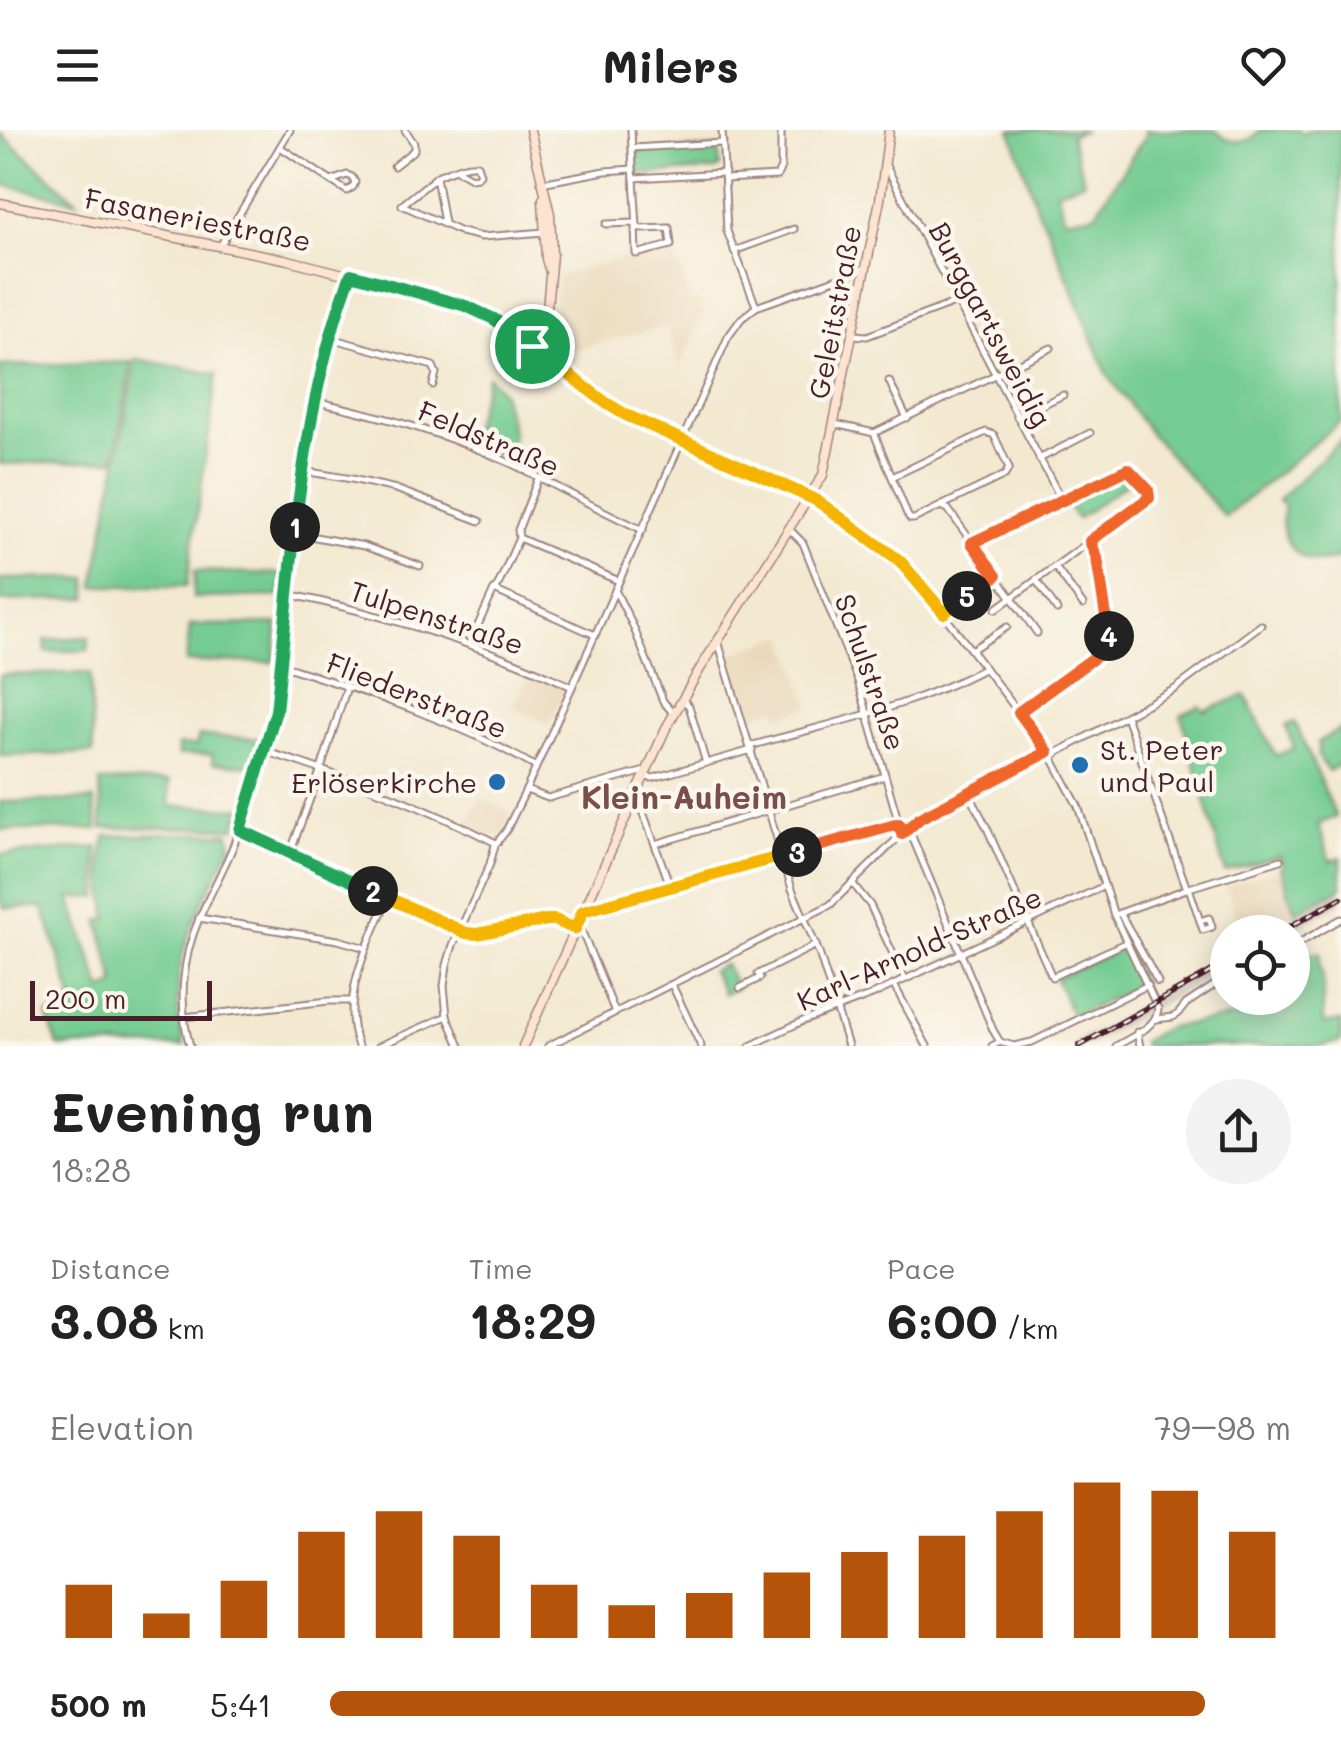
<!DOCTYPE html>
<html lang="en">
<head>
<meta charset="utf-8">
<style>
	body { margin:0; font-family:Mali,sans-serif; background:#f2f2f2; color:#222; height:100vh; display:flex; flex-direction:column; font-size:38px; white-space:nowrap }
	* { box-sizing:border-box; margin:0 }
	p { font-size:32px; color:#767676 }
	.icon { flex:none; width:55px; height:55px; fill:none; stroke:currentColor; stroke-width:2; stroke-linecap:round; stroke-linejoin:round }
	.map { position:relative; height:916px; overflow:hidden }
	.drawer { display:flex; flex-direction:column; background:#fff; flex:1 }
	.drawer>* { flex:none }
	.tools { position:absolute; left:1210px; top:785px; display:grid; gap:20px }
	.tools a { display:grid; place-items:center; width:100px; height:100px; border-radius:50%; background:#fff; box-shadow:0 5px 25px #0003; font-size:50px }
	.scale { position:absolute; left:30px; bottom:25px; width:182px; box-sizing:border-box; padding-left:10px; border:5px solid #4a1f2b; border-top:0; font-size:28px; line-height:35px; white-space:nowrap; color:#4a1f2b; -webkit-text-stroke:8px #fbf7ec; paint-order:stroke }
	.pin { position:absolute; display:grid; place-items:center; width:85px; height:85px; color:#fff; margin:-42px; border:5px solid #fff; border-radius:50%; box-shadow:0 2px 10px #0007 }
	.km { position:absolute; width:50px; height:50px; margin:-25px; border-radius:50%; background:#222; color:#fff; font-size:28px; line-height:50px; text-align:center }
	.round { display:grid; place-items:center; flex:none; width:105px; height:105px; border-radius:52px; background:#f2f2f2 }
	.headline { display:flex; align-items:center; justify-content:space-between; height:170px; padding:0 50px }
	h1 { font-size:55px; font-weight:700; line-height:75px }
	.metrics { display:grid; grid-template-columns:repeat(3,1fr); gap:15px; height:170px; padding:10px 50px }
	.metrics div { display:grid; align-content:center }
	.metrics b { font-size:50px; font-weight:700 }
	.metrics small { font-size:28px; font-weight:400 }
	.metrics p { font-size:28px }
	.chart { height:280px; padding:20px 50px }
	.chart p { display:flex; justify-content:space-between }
	.chart svg { width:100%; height:180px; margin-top:10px; stroke:#b45309; stroke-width:6 }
	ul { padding:0 50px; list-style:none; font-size:32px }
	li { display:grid; grid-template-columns:160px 120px 1fr; align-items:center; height:75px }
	li i { height:25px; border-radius:12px; background:#b45309 }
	header { display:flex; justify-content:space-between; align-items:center; height:130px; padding:0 50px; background:#fff; font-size:45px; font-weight:700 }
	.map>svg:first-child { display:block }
</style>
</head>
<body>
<header><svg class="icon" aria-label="menu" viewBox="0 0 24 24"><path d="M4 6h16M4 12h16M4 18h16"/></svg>Milers<svg class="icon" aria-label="heart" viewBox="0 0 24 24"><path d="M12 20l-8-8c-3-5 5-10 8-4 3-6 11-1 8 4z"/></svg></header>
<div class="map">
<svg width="1341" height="916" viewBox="0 0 1341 916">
	<rect width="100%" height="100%" fill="#fbf7ec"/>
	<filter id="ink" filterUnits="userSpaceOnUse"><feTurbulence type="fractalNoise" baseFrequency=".01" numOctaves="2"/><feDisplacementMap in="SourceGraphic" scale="20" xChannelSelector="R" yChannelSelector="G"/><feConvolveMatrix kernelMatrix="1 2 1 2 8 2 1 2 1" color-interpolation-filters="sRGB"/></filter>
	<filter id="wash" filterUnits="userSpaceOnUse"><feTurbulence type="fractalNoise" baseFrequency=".0048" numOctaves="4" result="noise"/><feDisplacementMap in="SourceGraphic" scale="40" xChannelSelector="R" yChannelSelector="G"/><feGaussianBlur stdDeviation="2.25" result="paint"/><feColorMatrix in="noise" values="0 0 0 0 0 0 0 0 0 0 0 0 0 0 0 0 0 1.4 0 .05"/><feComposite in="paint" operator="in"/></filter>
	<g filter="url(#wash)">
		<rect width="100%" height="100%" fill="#f3e9d1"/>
		<g fill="#ead8ba">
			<path d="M672,116L693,172L699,171L704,185L680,237L667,196L559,223V228L554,224L553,181L557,146Z"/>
			<path d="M785,505L810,577L780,587L776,578L746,587L727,526Z"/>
			<path d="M529,543L565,560L549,594L513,577Z"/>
			<path d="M480,667L512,682L502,702L494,707L468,694Z"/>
			<path d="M1279,740L1293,781L1255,802H1240L1226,756Z"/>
		</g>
		<g fill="#cac3b8">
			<path d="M1341,760V773L1289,802H1265Z"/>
			<path d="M1227,823V838L1087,916H1069L1083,908L1082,906L1086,904L1088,906L1129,883Z"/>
		</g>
		<g fill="#74cc92" stroke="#5f765e" stroke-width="2.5">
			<path d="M1011,0H1085L1070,5L1084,51L1057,61L1065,89L1095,84L1146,5L1144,0H1215L1226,9L1239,12L1251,9L1260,0H1299L1305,4L1307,0H1341V291L1225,387L1150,303L1107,244L1046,95L1039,85Z"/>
			<path d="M0,3L77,71L0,54Z"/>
			<path d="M714,18L719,23L720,37L716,40L641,44L636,38V25L640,21Z"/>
			<path d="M136,229L217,244L187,456H94Z"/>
			<path d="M132,232L114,330L0,334V236Z"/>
			<path d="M488,246L502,262L513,305L506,329L468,311Z"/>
			<path d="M1341,310V427C1304,442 1275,414 1284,377L1278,370Z"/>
			<path d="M1127,341L1132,349L1077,389L1064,371Z"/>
			<path d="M195,441L282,444L279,466L193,468Z"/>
			<path d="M87,448L88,468L0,471V449Z"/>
			<path d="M278,494L274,532H186L190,495Z"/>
			<path d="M89,507L88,520L46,522L45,510Z"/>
			<path d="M90,543L93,623L0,626V545Z"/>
			<path d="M1245,565L1276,626L1294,618L1286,596L1295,592L1336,687L1318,694L1330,731L1341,727V758L1295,782L1281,738L1283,736L1280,726L1225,742L1181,585L1200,576L1205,581Z"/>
			<path d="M1341,599V634L1328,641L1318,626V612Z"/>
			<path d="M199,606L261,609L253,636L213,633L212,624L178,625V615L196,616Z"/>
			<path d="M169,651L170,676L242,678L235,698H102L100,652Z"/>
			<path d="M94,670L97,699L0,700V672Z"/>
			<path d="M229,703L232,715C212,755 184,800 179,845C176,869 180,893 184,916H58L47,885L62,880V874L73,870L43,777L4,778L0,766V725L97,717L99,767L70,768L102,860L116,855L99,791L108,789C105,763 97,730 106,706Z"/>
			<path d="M1125,817L1142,854L1073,887L1055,848Z"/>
			<path d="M1320,823L1319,836L1323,847V894L1341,891V911L1323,916H1143L1142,912L1169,897L1241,886V868H1292L1293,825Z"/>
			<path d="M725,834L737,858L724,864L712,841Z"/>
		</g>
	</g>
	<g filter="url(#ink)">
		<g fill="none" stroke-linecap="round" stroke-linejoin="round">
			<defs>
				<g id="street">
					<path d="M631,0L633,39"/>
					<path d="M722,0L727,101L756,176"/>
					<path d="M280,17L331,51L347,45L352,47L355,52L353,57L347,61L331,51"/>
					<path d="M632,18L723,13"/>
					<path d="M394,36L414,20V13L405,0"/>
					<path d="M886,36L1061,369"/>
					<path d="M455,39L471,48L477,47L480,44L477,35C466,33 450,41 439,45L402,75L461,102L482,107L545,102"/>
					<path d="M436,47L444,93"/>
					<path d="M634,48L637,97L641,99L669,98L671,115L636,124L635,95"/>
					<path d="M725,49L777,46L781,37V0"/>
					<path d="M541,53L605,41L633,39L634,48L725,43"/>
					<path d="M606,94L635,93"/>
					<path d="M220,116L290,0"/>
					<path d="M734,121L794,99"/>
					<path d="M853,205L867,206L957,172"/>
					<path d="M330,208L433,236L436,243L433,255"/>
					<path d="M889,251L907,288"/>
					<path d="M314,271C382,286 448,304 512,334C556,355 598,380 643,400"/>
					<path d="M1017,287L1063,265"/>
					<path d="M835,294L874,303L1051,218"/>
					<path d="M874,303L907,384L910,389H914L1005,345L1009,338L994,305L986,302L892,347"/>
					<path d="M1039,329L1090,303"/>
					<path d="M303,341L352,349L396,359L480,391"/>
					<path d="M810,368L877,412L911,442L1049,622L1078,676L1114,785L1158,879C1156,898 1131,907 1116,916"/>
					<path d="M941,376L948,379L1037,503"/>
					<path d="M790,400L803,413L858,551L902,704"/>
					<path d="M294,403L364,416L420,436"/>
					<path d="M519,408L619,451"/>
					<path d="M972,413L1128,339L1149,362L1147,370L996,479"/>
					<path d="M1055,437L1083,475"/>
					<path d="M1036,450L1057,480"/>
					<path d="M496,460L519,408L518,400L538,349"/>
					<path d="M615,460L633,496L663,571L673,583"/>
					<path d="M288,464C385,485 482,514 572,557"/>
					<path d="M943,483L996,446"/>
					<path d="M718,511L792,759L819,823L848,916"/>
					<path d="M469,515L494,460L595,505"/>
					<path d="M971,520L1007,497"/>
					<path d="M281,535C368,563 456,590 536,637"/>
					<path d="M682,569L689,576L706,633"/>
					<path d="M1019,582L1110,516L1097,428L1090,411"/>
					<path d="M1126,586L1187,759"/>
					<path d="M750,616C828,594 913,577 985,538"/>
					<path d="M264,621C344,646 421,675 496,713"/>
					<path d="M1051,626L1175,559L1261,495"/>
					<path d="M644,647L653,648L752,620"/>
					<path d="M526,660L548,668L645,641"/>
					<path d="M969,663L987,698L1052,847L1127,812"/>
					<path d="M637,666L671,758"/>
					<path d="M908,697L993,900L1000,912"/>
					<path d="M240,699L467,803L477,804L547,790H555L575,799"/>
					<path d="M655,714L885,646"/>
					<path d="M290,723L321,639L347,557"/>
					<path d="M853,754L870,775L905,849"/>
					<path d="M1189,758L1203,800L1212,797L1209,788L1200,791"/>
					<path d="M584,781L899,694"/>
					<path d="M1120,783L1158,852"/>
					<path d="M1114,785L1189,758L1281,730"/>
					<path d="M199,788L338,810L366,818"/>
					<path d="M579,795L615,882"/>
					<path d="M1292,817L1341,789"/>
					<path d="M672,855L701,916"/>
					<path d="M894,855L927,916"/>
					<path d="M740,858L760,848L758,844L816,815"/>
					<path d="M184,887L329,871H353"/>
					<path d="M1156,889L1173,887L1178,884L1186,874L1228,846"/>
					<path d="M1137,902L1140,916"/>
					<path d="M190,916C178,875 182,828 199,789C213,756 232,726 242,691C253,655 268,619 276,582C284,543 284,500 288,460C299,354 312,247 350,147"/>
					<path d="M358,916C339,866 369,813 388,768"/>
					<path d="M379,916L447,886"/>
					<path d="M460,916L447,886L444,856L447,835L453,815L490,734L495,715L506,701L526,660L728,207L741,189L756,177L866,138"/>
					<path d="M548,916L830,775L916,690L1049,622"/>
					<path d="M750,916L803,891L872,865L1104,756"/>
					<path d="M992,916L1000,912L1014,916L1032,912L1148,855"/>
				</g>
				<g id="secondary">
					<path d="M530,0L550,84L552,124L546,189L543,200L532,215"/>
					<path d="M543,69L546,129L549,139"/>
					<path d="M0,73L284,129L459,173L509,198L600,268L626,285L810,368"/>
					<path d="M523,916L666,598L700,539L823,345L880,70L889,0"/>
				</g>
			</defs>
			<use href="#street" stroke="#9e847e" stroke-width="9"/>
			<use href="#secondary" stroke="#9e847e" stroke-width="11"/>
			<use href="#street" stroke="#fff" stroke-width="5"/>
			<use href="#secondary" stroke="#fde4d0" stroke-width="8"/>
			<defs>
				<g id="rail">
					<path d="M1280,802L1341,768"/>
					<path d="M1079,916L1228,832"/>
				</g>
			</defs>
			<use href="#rail" stroke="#4a1f2b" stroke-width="6"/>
			<use href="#rail" stroke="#fbf7ec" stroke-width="2.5" stroke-dasharray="8" stroke-linecap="butt"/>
		</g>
	</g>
	<g fill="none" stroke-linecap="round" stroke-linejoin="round" filter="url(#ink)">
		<defs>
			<path id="split-1" d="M295,397C306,311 320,226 351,144L466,176L494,189L532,216"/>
			<path id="split-2" d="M295,397L276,581L240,700L373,761"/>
			<path id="split-3" d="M373,761L466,803L477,804L547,790H555L575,799L583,781L797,722"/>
			<path id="split-4" d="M797,722L899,694L902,704L920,688L1048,622L1019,582L1109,517V506"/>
			<path id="split-5" d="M967,466L996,446L972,413L1128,339L1148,360L1149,368L1090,411L1097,428L1109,506"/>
			<path id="split-6" d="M532,216L606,273L626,285L816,370L899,430L944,483L967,466"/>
		</defs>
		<use href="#split-1" stroke="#fff" stroke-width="20"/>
		<use href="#split-2" stroke="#fff" stroke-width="20"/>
		<use href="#split-3" stroke="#fff" stroke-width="20"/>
		<use href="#split-4" stroke="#fff" stroke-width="20"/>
		<use href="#split-5" stroke="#fff" stroke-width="20"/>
		<use href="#split-6" stroke="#fff" stroke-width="20"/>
		<use href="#split-1" stroke="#22a559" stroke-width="12"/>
		<use href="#split-2" stroke="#22a559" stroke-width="12"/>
		<use href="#split-3" stroke="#f5b400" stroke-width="12"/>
		<use href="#split-4" stroke="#f0652b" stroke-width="12"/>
		<use href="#split-5" stroke="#f0652b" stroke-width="12"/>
		<use href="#split-6" stroke="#f5b400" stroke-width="12"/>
	</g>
	<g fill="#1f6fb2" stroke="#fbf7ec" stroke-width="4">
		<circle cx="1080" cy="635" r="10"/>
		<circle cx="497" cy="652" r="10"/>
	</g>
	<g text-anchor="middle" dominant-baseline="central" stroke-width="9" stroke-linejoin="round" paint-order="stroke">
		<g font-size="28" fill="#4a1f2b" stroke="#fbf7ec">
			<text transform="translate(198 89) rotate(11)">Fasaneriestraße</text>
			<text transform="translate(834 182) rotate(-79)">Geleitstraße</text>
			<text transform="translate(991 194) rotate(62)">Burggartsweidig</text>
			<text transform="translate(489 308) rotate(23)">Feldstraße</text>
			<text transform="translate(437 487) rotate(18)">Tulpenstraße</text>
			<text transform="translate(871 542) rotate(71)">Schulstraße</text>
			<text transform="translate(417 565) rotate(21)">Fliederstraße</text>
			<text transform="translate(919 818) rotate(-24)">Karl-Arnold-Straße</text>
		</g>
		<g font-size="28" fill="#4a1f2b" stroke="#fbf7ec" text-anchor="start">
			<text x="1100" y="619">St. Peter<tspan x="1100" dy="32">und Paul</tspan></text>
			<text x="477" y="652" text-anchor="end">Erlöserkirche</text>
		</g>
		<g font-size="32" font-weight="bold" fill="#7a4e4a" stroke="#fbf7ec">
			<text x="684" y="666">Klein-Auheim</text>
		</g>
	</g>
</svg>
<div class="tools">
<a><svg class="icon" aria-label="locate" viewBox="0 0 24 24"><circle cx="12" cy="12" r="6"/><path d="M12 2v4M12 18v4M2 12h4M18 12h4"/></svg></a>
</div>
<div class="scale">200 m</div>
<div class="pin" style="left:532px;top:216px;background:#1e9e55"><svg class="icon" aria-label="arrive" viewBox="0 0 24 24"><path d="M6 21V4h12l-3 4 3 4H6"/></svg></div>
<b class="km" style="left:295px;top:397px">1</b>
<b class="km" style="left:373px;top:761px">2</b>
<b class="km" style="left:797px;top:722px">3</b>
<b class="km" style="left:1109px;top:506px">4</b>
<b class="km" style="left:967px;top:466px">5</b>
</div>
<section class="drawer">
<div class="headline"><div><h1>Evening run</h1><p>18:28</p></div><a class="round"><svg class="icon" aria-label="share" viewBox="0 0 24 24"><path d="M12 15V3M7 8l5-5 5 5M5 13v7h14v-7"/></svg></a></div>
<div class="metrics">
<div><p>Distance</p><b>3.08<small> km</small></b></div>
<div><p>Time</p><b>18:29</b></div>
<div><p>Pace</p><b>6:00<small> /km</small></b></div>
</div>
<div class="chart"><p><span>Elevation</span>79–98 m</p>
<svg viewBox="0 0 160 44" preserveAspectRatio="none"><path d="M5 44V31M15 44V38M25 44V30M35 44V18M45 44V13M55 44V19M65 44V31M75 44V36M85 44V33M95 44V28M105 44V23M115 44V19M125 44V13M135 44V6M145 44V8M155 44V18"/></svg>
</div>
<ul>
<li><b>500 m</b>5:41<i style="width:91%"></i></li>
</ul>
</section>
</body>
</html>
